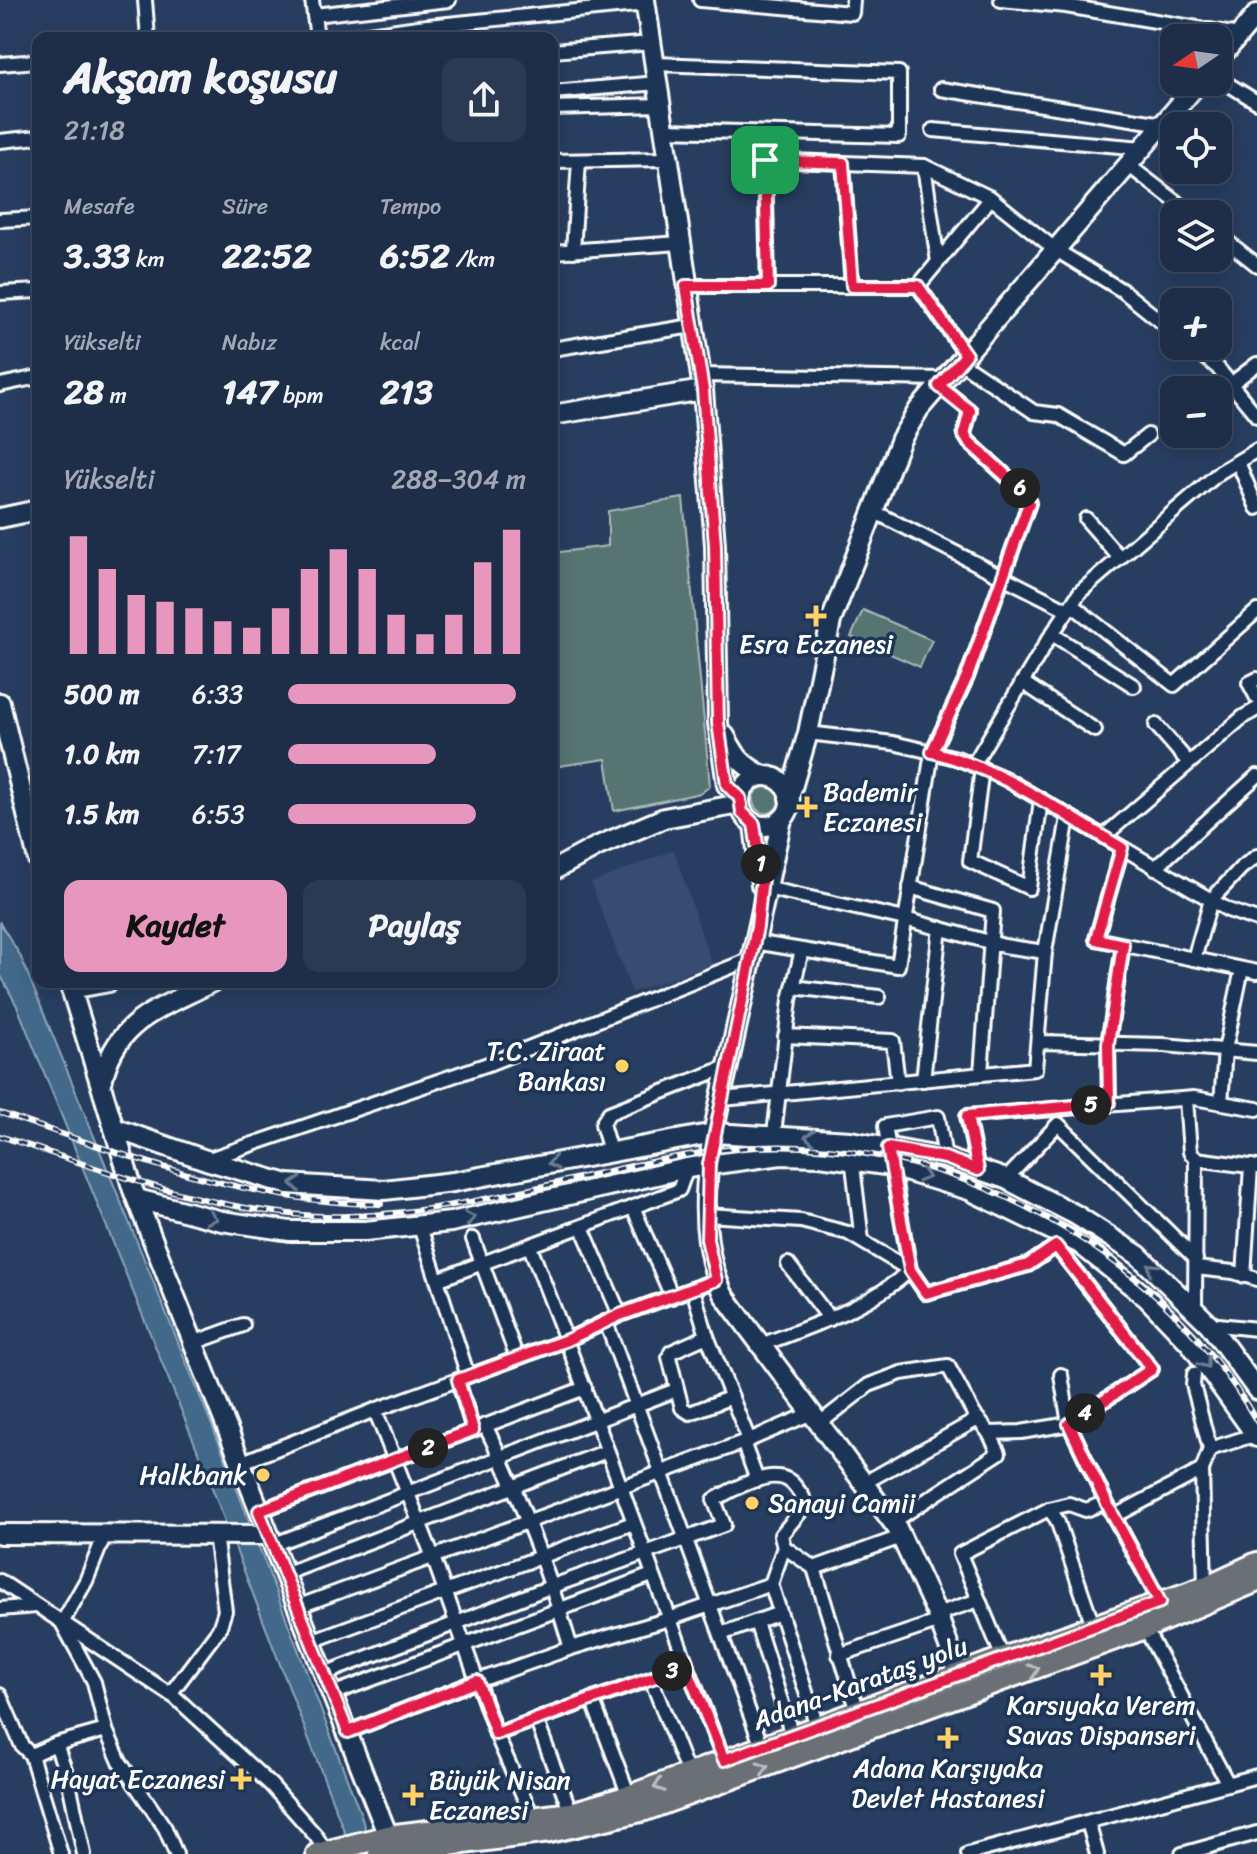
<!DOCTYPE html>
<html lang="tr">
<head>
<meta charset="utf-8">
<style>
	body { margin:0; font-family:Sriracha,sans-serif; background:#2b3a53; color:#f1f3f6; height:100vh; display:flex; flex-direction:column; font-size:30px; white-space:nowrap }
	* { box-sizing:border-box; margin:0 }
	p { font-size:26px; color:#a1a8b4 }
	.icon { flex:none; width:44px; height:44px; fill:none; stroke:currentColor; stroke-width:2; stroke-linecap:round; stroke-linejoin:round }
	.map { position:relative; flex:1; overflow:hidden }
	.side { position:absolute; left:32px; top:32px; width:526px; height:956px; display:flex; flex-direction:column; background:#1e2e49; border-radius:16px; box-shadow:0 4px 20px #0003,0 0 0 2px #3c4a61 }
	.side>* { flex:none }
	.needle { width:52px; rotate:257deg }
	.tools { position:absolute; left:1160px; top:24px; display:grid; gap:16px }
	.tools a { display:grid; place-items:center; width:72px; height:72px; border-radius:16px; background:#1e2e49; box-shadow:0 4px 20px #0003,0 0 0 2px #3c4a61; font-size:40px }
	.pin { position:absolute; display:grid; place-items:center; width:68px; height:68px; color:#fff; margin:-34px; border-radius:16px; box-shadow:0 4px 12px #0006 }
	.km { position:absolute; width:40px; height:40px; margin:-20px; border-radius:50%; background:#222; color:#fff; font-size:22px; line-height:40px; text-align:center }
	.round { display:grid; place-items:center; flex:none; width:84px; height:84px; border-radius:16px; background:#2b3a53 }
	.summary { display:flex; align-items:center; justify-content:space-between; height:136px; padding:0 32px }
	h1 { font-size:44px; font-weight:800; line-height:60px }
	.stats { display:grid; grid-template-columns:repeat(3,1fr); gap:12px; height:136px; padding:8px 32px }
	.stats div { display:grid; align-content:center }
	.stats b { font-size:34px; font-weight:800 }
	.stats small { font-size:22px; font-weight:400 }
	.stats p { font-size:22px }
	.chart { height:224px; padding:16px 32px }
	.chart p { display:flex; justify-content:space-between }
	.chart svg { width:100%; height:144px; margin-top:8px; stroke:#e797bd; stroke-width:6 }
	.primary-button { display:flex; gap:16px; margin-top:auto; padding:16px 32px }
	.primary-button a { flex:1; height:92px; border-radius:16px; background:#e797bd; color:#111; font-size:32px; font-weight:800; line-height:92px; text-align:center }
	.primary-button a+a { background:#2b3a53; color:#f1f3f6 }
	ul { padding:0 32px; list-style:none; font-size:26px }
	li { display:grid; grid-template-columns:128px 96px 1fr; align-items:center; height:60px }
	li i { height:20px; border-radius:10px; background:#e797bd }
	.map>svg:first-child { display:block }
</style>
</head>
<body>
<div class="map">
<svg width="1257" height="1854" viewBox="0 0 1257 1854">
	<rect width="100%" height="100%" fill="#283e61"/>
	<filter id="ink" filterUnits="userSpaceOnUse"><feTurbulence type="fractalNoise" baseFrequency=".0125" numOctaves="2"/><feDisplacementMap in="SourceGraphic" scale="16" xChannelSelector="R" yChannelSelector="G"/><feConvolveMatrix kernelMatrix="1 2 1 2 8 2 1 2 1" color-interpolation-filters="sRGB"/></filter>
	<g filter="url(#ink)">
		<path fill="#394c6f" d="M674,850L712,965L632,992L591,883Z"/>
		<g fill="#577472" stroke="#abbab8" stroke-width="2">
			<path d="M683,498L710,786L701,793L614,811L606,759L552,767V553L608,546V511Z"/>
			<path d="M863,610L932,640L920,667L851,637Z"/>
			<circle cx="766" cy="800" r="13"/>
		</g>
		<path fill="#426989" stroke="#8ea5b8" stroke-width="2" d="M0,923L20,955L222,1450L361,1815L372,1854H353L201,1459L17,1006L0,974Z"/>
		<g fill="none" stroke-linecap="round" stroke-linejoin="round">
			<defs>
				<g id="street">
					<path d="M145,0L148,38"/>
					<path d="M312,0L317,38"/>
					<path d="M700,0L852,13L853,0"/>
					<path d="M1001,0L1066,6L1239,35"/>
					<path d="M314,15L449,0"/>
					<path d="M341,38L418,27L646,4"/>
					<path d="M552,51L652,43"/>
					<path d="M0,64L38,61"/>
					<path d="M655,64L899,73V136L664,130"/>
					<path d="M1218,78L1257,102"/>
					<path d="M941,89L1163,124"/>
					<path d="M552,92L658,83"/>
					<path d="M552,108L661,105"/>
					<path d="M933,130L1143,148"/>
					<path d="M0,141L38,137"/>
					<path d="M552,161L668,159"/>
					<path d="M843,163L852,286"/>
					<path d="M1128,165L1192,214"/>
					<path d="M924,166L938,262"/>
					<path d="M0,220L38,218"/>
					<path d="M1218,234L1257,265"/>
					<path d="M573,251L579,161"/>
					<path d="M552,252L680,243"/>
					<path d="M686,286H918L966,355"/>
					<path d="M768,286L765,160L924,166L991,198L1056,250L1123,291L1174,332"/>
					<path d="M918,286L991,198"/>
					<path d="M0,293L38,291"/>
					<path d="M1191,346L1217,367L1257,416"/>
					<path d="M552,349L692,326"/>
					<path d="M960,362L1034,412L1058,415L1124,454L1148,435"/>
					<path d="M700,375L945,379"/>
					<path d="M1231,384L1257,364"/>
					<path d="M0,385L38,377"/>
					<path d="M1238,462L1257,508"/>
					<path d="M873,511L1068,610"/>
					<path d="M1086,519L1120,558"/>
					<path d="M1072,605L1174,685L1257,611"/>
					<path d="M1052,634L1134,686"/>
					<path d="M1257,679L1249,683L1257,698"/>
					<path d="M1022,682L1095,730"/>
					<path d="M1156,725L1189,763"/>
					<path d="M808,733L893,743L957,758L1004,778L1228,910L1257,920"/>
					<path d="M973,765L1046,643L1080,592L1220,472L1257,450"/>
					<path d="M982,768L970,861L1029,888L1041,800"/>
					<path d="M1103,837L1243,717L1257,709"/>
					<path d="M1122,848L1096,939L1257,972"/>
					<path d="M1155,868L1257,776"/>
					<path d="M910,887L993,911L981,1074"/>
					<path d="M754,942L898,966L932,752L967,677L1029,503L1025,493L969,442L964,434L970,411L939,386"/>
					<path d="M1045,952L1068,817"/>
					<path d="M1194,959L1211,900L1241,868L1257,856"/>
					<path d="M793,987L879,997"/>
					<path d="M785,1036L893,1041L898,1083"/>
					<path d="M1038,1042L1164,1045L1257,1053"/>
					<path d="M923,1080L940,928"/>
					<path d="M722,1099L1035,1069L1045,952L1004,946L905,919L766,888"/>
					<path d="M1186,1099L1190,1152L1196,1159"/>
					<path d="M1109,1103L1108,1044L1123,945"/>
					<path d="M1221,1103L1225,1050L1242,969"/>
					<path d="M774,1134L790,1000L802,950"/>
					<path d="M610,1151L602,1124L609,1113L729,1066"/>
					<path d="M852,1157L862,1241"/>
					<path d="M209,1159L491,1063L751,959"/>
					<path d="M978,1170L967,1116L1194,1098L1257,1109"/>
					<path d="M1006,1179L1058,1124L1196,1259"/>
					<path d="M633,1207L672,1297"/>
					<path d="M707,1215L801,1221L848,1233L910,1270L926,1293L1028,1265L1056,1246L1152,1369L1069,1424L1021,1432L989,1433"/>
					<path d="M420,1227L468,1376"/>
					<path d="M582,1227L620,1315"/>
					<path d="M473,1239L517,1358"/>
					<path d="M530,1247C598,1417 656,1590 724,1760"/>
					<path d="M788,1264L830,1319"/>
					<path d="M1196,1268L1233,1272L1257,1279"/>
					<path d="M1244,1276L1251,1166"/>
					<path d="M437,1280L679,1190L687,1168"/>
					<path d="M693,1290L707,1336L749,1440"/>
					<path d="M1195,1309L1196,1159L1257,1167"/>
					<path d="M606,1322L762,1747"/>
					<path d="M1209,1324L1257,1329"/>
					<path d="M707,1336L671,1352L669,1357L682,1408L690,1413L732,1397"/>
					<path d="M193,1343L243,1325"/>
					<path d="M761,1345C813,1325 869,1308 910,1270L885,1126L938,1117L945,1158"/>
					<path d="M1194,1374L1193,1385L1210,1449L1202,1470L1205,1587"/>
					<path d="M1061,1375L1069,1424L1106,1502"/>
					<path d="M458,1380L473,1430"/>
					<path d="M375,1410L433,1557L496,1734L533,1818"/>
					<path d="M820,1423L869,1385L901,1373L948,1366L974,1414L989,1433L999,1453L893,1522"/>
					<path d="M485,1425C519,1494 549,1574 571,1648"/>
					<path d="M743,1442L757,1480"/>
					<path d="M1210,1449L1257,1434"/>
					<path d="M240,1463L375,1410L567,1340L620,1315L716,1280"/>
					<path d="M864,1483L978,1419"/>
					<path d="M1049,1509L1057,1520L1093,1625"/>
					<path d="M259,1511L585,1388"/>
					<path d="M1115,1516L1202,1470"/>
					<path d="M105,1534L86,1581L62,1623L94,1682L106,1730L120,1762L165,1828L176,1854"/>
					<path d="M272,1545L676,1390"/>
					<path d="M814,1568L858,1712"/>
					<path d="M284,1574L607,1451"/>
					<path d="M0,1581L176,1698L271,1785L316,1836L326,1852"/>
					<path d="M771,1584L817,1726"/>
					<path d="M297,1607L749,1440L812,1413"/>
					<path d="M0,1609L36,1606"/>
					<path d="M937,1614L979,1600"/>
					<path d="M756,1622L792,1735"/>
					<path d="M1145,1628L1228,1784"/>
					<path d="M721,1634L780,1613"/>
					<path d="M311,1641L633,1523"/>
					<path d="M839,1655L940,1621"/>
					<path d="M1003,1658L960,1554L1049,1509L1069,1504L1086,1510L1106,1502L1160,1602"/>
					<path d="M324,1674L550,1587L724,1525L714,1500C731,1490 772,1466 791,1482C795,1485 799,1492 803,1497L801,1511L781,1535L784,1547"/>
					<path d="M651,1679L689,1776"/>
					<path d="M170,1694L219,1629L225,1611L215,1534"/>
					<path d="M332,1694L652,1575"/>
					<path d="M0,1695L22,1746L31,1755L56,1744L106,1730"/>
					<path d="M592,1699L629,1796"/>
					<path d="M536,1719L571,1813"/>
					<path d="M348,1732L477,1681L571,1648L669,1619L771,1584L784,1547L814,1568L901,1537"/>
					<path d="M496,1734L686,1666"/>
					<path d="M56,1744L68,1778L84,1854"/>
					<path d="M31,1755L61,1854"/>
					<path d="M1088,1822L1097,1854"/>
					<path d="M968,1854L1257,1776"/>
					<path d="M1182,1854L1257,1833"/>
				</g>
				<g id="secondary">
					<path d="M645,0L703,390L715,545L718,723L727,785L740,798"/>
					<path d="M1218,60L1257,14"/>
					<path d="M552,415L703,390"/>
					<path d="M0,518L38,510"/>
					<path d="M0,703L38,860"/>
					<path d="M725,736C737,758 741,765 764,776"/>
					<circle cx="765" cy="801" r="25"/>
					<path d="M789,798L808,733L831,621L901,439L919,409L1199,82"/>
					<path d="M782,819C766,889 751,959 736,1029C719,1113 685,1212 723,1294L897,1528L937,1614L959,1674"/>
					<path d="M754,824L761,885"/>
					<path d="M552,871L598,846L664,818L740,804"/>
					<path d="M69,982L133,1190L388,1836"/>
					<path d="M71,989L109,982"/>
					<path d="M102,1082C115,1019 161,1009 212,982"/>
					<path d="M114,1128L206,1160L287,1184L384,1190L453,1182L714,1133L851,1141L945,1158L1006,1179L1076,1215L1138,1255L1209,1324L1257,1390"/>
					<path d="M137,1199L222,1221L290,1231H365L451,1222L687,1168L781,1155L820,1156L885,1165L969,1190L1080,1244L1147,1298L1190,1343L1257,1437"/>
					<path d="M0,1534L268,1535"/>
				</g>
				<g id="primary">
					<path d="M317,1854L388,1836L571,1813L629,1796L1003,1658L1205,1587L1257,1563"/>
					<path d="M379,1854L549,1832L645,1810L1145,1628L1257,1581"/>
				</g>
			</defs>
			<use href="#street" stroke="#fff" stroke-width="18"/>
			<use href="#secondary" stroke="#fff" stroke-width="24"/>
			<use href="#primary" stroke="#fff" stroke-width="26"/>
			<use href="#street" stroke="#1d3557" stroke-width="12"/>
			<use href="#secondary" stroke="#1d3557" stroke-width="18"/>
			<use href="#primary" stroke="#6b6f75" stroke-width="20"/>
			<defs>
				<g id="rail">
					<path d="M0,1113C124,1154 248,1204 381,1204"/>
					<path d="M0,1136C109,1172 232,1220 348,1216C473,1213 591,1168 714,1151C925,1122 1151,1237 1257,1422"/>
				</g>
			</defs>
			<use href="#rail" stroke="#fff" stroke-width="6"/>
			<use href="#rail" stroke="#1d3557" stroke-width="3" stroke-dasharray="9" stroke-linecap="butt"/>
		</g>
		<defs><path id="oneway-chevron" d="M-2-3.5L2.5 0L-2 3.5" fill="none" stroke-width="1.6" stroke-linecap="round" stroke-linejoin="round" transform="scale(2)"/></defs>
		<g stroke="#6c7c92">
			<use href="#oneway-chevron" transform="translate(810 1137) rotate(-176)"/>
			<use href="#oneway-chevron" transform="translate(553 1163) rotate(169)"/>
			<use href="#oneway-chevron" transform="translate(924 1176) rotate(16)"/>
			<use href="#oneway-chevron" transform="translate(296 1184) rotate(-174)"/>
			<use href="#oneway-chevron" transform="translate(212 1218) rotate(14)"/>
			<use href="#oneway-chevron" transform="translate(470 1218) rotate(-11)"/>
			<use href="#oneway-chevron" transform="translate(1152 1268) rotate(-137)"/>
			<use href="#oneway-chevron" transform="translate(1205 1363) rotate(54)"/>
		</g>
		<g stroke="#bcbec1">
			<use href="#oneway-chevron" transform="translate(1034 1670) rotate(-20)"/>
			<use href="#oneway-chevron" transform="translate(763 1768) rotate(-20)"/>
			<use href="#oneway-chevron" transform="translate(659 1786) rotate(161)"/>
		</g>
	</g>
	<g fill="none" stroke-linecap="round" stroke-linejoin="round" filter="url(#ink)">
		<defs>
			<path id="route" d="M765,160L843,163L852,286H918L966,355L939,386L970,411L964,434L969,442L1025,493L1029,503L967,677L932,752C1002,769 1060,812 1122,848L1096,939L1123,945L1108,1044L1109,1103L967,1116L978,1170L945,1158L888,1148L910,1270L926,1293L1028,1265L1056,1246L1152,1369L1069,1424L1106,1502L1160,1602L724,1760L686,1666L496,1734L477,1681L348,1732L259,1511L473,1430L458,1380L567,1340L620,1315L716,1280L707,1239L709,1164L757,927L762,878L754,824L742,812L740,798L727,785L718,723L715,545L703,390L686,286H768Z"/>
		</defs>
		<use href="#route" stroke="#fff" stroke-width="16"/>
		<use href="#route" stroke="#e11d48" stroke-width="10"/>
	</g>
	<g fill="#ffd166" stroke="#1d3557" stroke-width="3">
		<path d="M812 604h8v8h8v8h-8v8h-8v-8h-8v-8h8z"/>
		<path d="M803 795h8v8h8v8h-8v8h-8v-8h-8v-8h8z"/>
		<circle cx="622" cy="1066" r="8"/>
		<circle cx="263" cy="1475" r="8"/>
		<circle cx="752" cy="1503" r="8"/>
		<path d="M1097 1663h8v8h8v8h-8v8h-8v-8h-8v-8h8z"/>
		<path d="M944 1726h8v8h8v8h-8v8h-8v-8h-8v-8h8z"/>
		<path d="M237 1767h8v8h8v8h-8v8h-8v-8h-8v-8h8z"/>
		<path d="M409 1783h8v8h8v8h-8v8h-8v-8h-8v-8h8z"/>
	</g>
	<g text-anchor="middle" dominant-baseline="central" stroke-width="7" stroke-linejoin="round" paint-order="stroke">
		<g font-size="26" fill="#fff" stroke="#1d3557">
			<text x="816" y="644">Esra Eczanesi</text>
			<text x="823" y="792" text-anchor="start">Bademir<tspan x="823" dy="30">Eczanesi</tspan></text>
			<text x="606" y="1051" text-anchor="end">T.C. Ziraat<tspan x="606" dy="30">Bankası</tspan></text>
			<text x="247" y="1475" text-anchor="end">Halkbank</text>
			<text x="768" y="1503" text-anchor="start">Sanayi Camii</text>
			<text x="1101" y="1705">Karsıyaka Verem<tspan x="1101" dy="30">Savas Dispanseri</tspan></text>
			<text x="948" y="1768">Adana Karşıyaka<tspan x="948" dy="30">Devlet Hastanesi</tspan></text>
			<text x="225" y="1779" text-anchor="end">Hayat Eczanesi</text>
			<text x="429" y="1780" text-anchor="start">Büyük Nisan<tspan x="429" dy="30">Eczanesi</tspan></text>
		</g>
		<g font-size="26" fill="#fff" stroke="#1d3557">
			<text transform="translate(860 1683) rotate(-20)">Adana-Karataş yolu</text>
		</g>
	</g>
</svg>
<div class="tools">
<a><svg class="needle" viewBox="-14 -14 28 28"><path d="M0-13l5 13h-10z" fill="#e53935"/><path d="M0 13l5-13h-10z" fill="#a1a8b4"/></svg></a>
<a><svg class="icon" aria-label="locate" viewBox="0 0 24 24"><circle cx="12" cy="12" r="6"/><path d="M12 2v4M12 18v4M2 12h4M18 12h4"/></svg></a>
<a><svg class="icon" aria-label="layers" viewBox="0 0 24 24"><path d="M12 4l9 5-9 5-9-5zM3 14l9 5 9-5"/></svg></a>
<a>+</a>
<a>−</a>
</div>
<div class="pin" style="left:765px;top:160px;background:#1e9e55"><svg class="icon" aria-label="arrive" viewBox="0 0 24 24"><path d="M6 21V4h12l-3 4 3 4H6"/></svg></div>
<b class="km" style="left:761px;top:864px">1</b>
<b class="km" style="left:428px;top:1448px">2</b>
<b class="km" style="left:672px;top:1671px">3</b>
<b class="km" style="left:1085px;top:1413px">4</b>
<b class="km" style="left:1091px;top:1105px">5</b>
<b class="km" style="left:1020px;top:488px">6</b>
<section class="side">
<div class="summary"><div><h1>Akşam koşusu</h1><p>21:18</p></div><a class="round"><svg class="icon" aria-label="share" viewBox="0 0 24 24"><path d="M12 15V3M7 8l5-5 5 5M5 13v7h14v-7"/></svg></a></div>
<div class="stats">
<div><p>Mesafe</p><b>3.33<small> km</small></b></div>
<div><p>Süre</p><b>22:52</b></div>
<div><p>Tempo</p><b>6:52<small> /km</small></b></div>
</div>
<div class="stats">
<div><p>Yükselti</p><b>28<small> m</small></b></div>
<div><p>Nabız</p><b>147<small> bpm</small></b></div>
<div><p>kcal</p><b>213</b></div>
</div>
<div class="chart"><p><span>Yükselti</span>288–304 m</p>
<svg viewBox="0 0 160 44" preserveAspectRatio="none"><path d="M5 44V8M15 44V18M25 44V26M35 44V28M45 44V30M55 44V34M65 44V36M75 44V30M85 44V18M95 44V12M105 44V18M115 44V32M125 44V38M135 44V32M145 44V16M155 44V6"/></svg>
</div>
<ul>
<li><b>500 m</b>6:33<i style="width:96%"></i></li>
<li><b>1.0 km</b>7:17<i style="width:62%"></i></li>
<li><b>1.5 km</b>6:53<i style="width:79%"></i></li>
</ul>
<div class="primary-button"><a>Kaydet</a><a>Paylaş</a></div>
</section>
</div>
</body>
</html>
